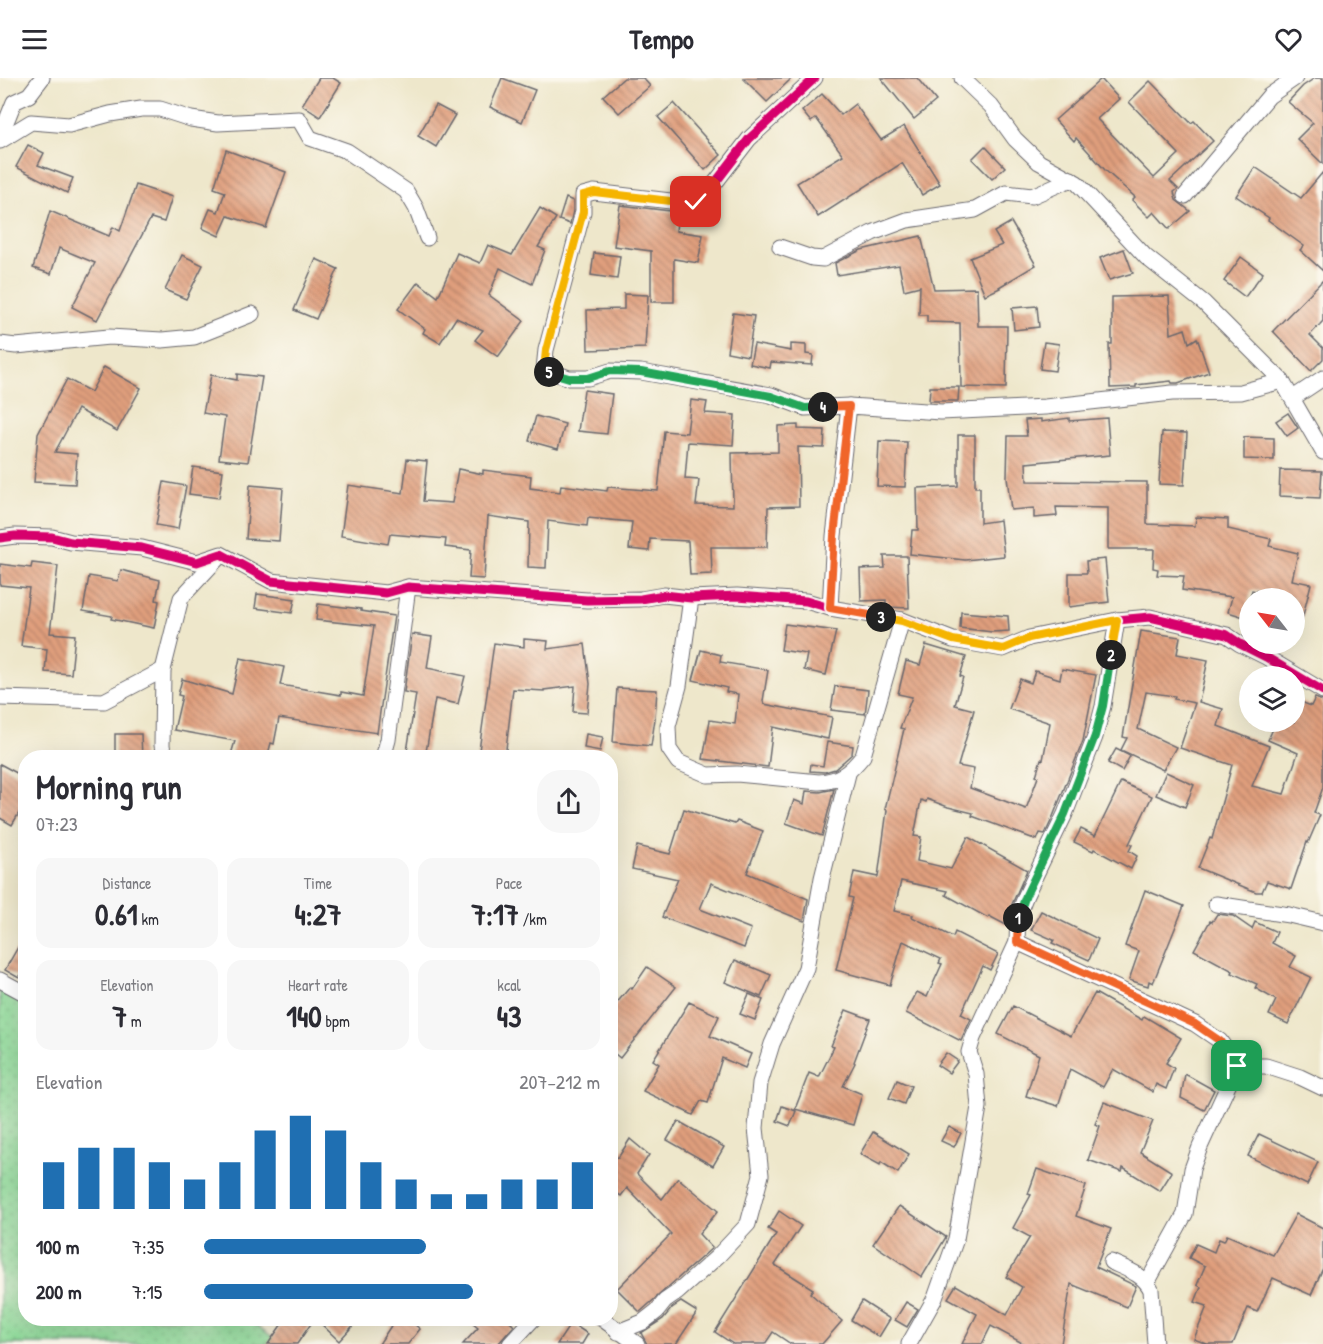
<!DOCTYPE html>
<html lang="en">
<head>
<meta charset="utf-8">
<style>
	body { margin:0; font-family:"Patrick Hand",sans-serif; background:#f7f7f7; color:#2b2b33; height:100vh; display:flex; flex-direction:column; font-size:22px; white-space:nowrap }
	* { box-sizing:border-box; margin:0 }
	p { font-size:20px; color:#7c7c81 }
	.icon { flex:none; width:33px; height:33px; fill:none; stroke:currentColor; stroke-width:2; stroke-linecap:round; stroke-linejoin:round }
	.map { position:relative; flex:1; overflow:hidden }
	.panel { position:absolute; left:18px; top:672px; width:600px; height:576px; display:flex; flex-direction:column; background:#fff; border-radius:24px; box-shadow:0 6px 24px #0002 }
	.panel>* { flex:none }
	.needle { width:39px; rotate:301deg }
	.buttons { position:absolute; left:1239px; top:510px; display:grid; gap:12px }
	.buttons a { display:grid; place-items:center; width:66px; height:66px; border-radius:50%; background:#fff; box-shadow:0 6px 24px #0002; font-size:30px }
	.pin { position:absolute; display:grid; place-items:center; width:51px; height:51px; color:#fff; margin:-26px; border-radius:12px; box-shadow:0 3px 9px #0006 }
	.km { position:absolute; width:30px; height:30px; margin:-15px; border-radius:50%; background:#222; color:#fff; font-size:16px; line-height:30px; text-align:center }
	.round { display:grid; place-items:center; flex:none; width:63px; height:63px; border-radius:24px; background:#f7f7f7 }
	.head { display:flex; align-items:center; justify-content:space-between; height:102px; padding:0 18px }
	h1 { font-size:33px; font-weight:700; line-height:45px }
	.figures { display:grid; grid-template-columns:repeat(3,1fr); gap:9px; height:102px; padding:6px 18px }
	.figures div { display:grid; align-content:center; border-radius:15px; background:#f7f7f7; text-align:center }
	.figures b { font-size:30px; font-weight:700 }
	.figures small { font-size:16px; font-weight:400 }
	.figures p { font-size:16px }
	.chart { height:168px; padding:12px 18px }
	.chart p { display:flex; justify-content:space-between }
	.chart svg { width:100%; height:108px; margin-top:6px; stroke:#1f6fb2; stroke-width:6 }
	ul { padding:0 18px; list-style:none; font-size:20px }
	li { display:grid; grid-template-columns:96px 72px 1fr; align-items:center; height:45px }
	li i { height:15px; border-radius:8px; background:#1f6fb2 }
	header { display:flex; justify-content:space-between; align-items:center; height:78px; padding:0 18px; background:#fff; font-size:27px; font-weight:700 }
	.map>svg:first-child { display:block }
</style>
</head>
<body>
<header><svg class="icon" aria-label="menu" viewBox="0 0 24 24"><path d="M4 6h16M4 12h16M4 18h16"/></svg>Tempo<svg class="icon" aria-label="heart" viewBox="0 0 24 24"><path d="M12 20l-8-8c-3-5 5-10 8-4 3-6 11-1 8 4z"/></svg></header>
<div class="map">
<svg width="1323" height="1266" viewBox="0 0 1323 1266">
	<defs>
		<pattern id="grass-dots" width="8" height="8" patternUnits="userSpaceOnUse" patternTransform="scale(1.5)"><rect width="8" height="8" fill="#8ad896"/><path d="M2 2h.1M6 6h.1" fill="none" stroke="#77b982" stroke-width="1.8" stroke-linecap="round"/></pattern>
		<pattern id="building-back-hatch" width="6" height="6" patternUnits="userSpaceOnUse" patternTransform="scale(1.5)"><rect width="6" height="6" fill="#e09f7d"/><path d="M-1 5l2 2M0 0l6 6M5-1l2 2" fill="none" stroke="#b58168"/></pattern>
	</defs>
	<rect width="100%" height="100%" fill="#fbf7ec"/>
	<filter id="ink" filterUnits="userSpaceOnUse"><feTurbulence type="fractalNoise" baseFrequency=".0167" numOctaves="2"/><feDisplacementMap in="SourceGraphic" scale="12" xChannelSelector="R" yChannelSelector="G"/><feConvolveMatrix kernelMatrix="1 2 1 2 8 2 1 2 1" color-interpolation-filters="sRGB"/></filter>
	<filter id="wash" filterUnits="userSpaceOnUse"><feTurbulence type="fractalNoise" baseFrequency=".008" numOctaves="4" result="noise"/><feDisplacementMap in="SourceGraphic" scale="24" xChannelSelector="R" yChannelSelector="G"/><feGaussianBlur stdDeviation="1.35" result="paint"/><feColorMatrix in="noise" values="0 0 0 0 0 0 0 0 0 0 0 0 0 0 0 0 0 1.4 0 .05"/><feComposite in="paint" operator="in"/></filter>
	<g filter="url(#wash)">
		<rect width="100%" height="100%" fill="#eee7cb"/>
		<path fill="url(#grass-dots)" stroke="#567d68" stroke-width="1.5" d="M0,902L25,921L26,1240L248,1241L282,1266H0Z"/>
		<g id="blocks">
			<g fill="url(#building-back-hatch)">
				<path d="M319,0H333L341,5L320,39L302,27Z"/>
				<path d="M502,0L535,12L522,44L490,29Z"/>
				<path d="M624,0H643L650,8L619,35L603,18Z"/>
				<path d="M743,0H792L767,24Z"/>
				<path d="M881,0H917L936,23L914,41Z"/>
				<path d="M1315,0H1323V86L1297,61L1313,45L1288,24L1303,8Z"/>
				<path d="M1101,1L1119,21L1097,41L1154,100L1179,76L1129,24L1150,3L1191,45L1194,43L1213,63L1170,103L1178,111L1174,114L1176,122L1190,133L1169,151L1154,134L1149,139L1132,122L1135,119L1105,92L1076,60L1074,63L1055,42Z"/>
				<path d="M822,16L841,37L855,26L881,62L904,48L940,106L922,117L902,85L818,139L797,105L843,77L816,40L811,44L802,33Z"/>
				<path d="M674,25L721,77L705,92L658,39Z"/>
				<path d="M436,27L455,37L436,69L418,58Z"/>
				<path d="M28,67L44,75L38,87L73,100L67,115L16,89Z"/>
				<path d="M985,68L1005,89L992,101L972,81Z"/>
				<path d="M226,72L286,94L266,150L228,138L219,158L202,150L210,131L218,134L225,114L214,110Z"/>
				<path d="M1255,89L1301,120L1323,94V193L1300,172L1304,168L1268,142L1269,140L1236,118Z"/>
				<path d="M136,107L172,119L164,144L151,140L97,242L72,229L95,185L59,170L51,196L33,190L50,133L109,158L113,149L120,153Z"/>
				<path d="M566,120L573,123V133L570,146L559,142Z"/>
				<path d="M620,127L678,134L676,153L703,157L698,185L674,181V224H651V173L614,168Z"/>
				<path d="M540,130L556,140L538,169L545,172L532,206L500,190L489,217L524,243L498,279L475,262L483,252L456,240L440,265L423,255L425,251L398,231L418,204L438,219L457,175L480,185L488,167L512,177Z"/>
				<path d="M1011,144L1036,187L999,209L1000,210L985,217L970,180L1002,167L994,154Z"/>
				<path d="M921,158L934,211L977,210L978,248H1007L1006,310L961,309L960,245L927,244V237H919L920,208L904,212L899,187L837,197L835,185L861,172Z"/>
				<path d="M1124,171L1133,195L1109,202L1100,180Z"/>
				<path d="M594,175L620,178L617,201L591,197Z"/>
				<path d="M182,177L203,187L186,221L165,212Z"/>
				<path d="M1241,179L1263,195L1245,219L1224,203Z"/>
				<path d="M316,181L338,191L316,241L294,232Z"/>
				<path d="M1323,202V243L1310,257L1323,270V281L1311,293L1273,253Z"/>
				<path d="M624,216L648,217L645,270L588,272L587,232L624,231Z"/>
				<path d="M1169,218L1171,256L1185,251L1189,265L1197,260L1209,294L1178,305H1172L1171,303L1136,307V309L1110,310L1109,266H1112V219Z"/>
				<path d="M1037,228L1039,249L1014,252L1012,230Z"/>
				<path d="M733,235L754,238L748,278L727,274Z"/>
				<path d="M1044,264L1059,266L1055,293L1040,291Z"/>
				<path d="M754,266L791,273V266L806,267V276L813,277L812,287L771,284L770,290L750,286Z"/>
				<path d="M104,289L141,310L117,353L78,331L55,374L77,376L75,406L34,404L38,356L67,301L91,314Z"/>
				<path d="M237,296L262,299L248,384L219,381L225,339L203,335L211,297L237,302Z"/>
				<path d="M930,309H959L958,323H929Z"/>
				<path d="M584,312L612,316L607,356L578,353Z"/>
				<path d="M691,322L707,324L705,335L735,337L733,367L688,364L685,401L699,402L696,427L733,428L732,375L778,374V348L798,347V351L825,352L824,370L798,369L799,428L768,429L767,469H711L712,496L690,497L688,463L650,461L649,473L629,471L632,444L588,440L587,448L548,443L546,490L528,489L529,444L488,438L484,501L469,500L471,472L445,469L446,461L390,456L388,466L341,458L348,407L403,415L407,381L427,383L423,423L452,425L458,391L483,396V392L531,398L530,410L560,414L561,407L607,413L608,409L658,413L664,353L687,355Z"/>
				<path d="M1288,335L1298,350L1287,358L1276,343Z"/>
				<path d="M536,338L565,346L558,371L529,363Z"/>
				<path d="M1069,340V343L1107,340L1110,377L1026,385L1027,403L1147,404V446L1195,448L1196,439L1228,441V451L1271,461L1269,468L1298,475L1292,502L1311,506L1300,549L1294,548V520L1252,512L1244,539L1228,534L1232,519L1182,512L1184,498L1157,497L1158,491L1153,490L1154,471H1108V430L1056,429L1057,438L1034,440V430L1011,432L1007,399L1008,358H1027L1025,342L1041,341V344Z"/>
				<path d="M1162,354L1187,355L1184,407L1159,406Z"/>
				<path d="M958,357H975V409H980V445L1000,442L1004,478L965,482L910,476L912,452H918L917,410L958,408Z"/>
				<path d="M1244,359L1274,360V382L1244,381Z"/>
				<path d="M879,363L907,364L905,409L877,408Z"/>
				<path d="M193,389L223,393L219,420L189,416Z"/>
				<path d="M1280,392L1322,393L1320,420L1279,418Z"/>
				<path d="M164,404L186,408L178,451L156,447Z"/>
				<path d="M250,407L283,410L279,463L246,461Z"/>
				<path d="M884,478H907L909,530L886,529V522L861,523L860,491L885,490Z"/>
				<path d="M1105,481L1109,524L1069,529V495H1087L1086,483Z"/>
				<path d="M32,485L58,488L50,555L75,557L71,596L45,594L47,571L21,568L29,510L0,507V486L31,490Z"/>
				<path d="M121,492L160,502L156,522L159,523L154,550L111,541L112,538L83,533L89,498L118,503Z"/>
				<path d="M257,516L295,521L292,535L255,530Z"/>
				<path d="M318,526L361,531V533L394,538L377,655L279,640L274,666L271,665L267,680H230L235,663L174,652L182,618L178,617L182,601L232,616L240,580L284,589L280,607L341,617V614L363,618L374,548L316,542Z"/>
				<path d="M961,534L1008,538L1009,553L992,554L960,550Z"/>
				<path d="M785,546L836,553L826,597L804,592L807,576L781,572Z"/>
				<path d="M1141,553L1180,559L1177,576L1208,582L1199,624L1223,631L1218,648L1269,668L1252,708L1284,716L1298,675L1268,662L1276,644H1294V621L1311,628L1315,620L1323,623V709L1314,735L1320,737L1308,765L1307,764L1291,811L1267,803L1262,814H1256L1198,790L1210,760L1212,761L1232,687L1180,670L1195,625L1174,621L1175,618L1146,614L1138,651L1176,669L1163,692L1121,672L1127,660L1123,659Z"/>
				<path d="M412,556L432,559L427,590L465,598L458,626L435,621L425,680H406L416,616L404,614Z"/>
				<path d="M524,561L548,563L547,571L585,566L590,606L587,635L573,634L575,608L544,612V613L513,611L505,680H478L494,565L524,569Z"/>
				<path d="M926,567L966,579L960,598L963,599L955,627L974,632L958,688L974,691L970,710L1026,731L1038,699L1036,698L1041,681L1043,682L1050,645L1009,631L1020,601L1031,605L1035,593L1060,601L1062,591L1096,597L1083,663L1052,741L1045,756L1040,755L1037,762L972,738L973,735L948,729L927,721L926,724L921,722L914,758L921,759L917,783L951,791L968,759L1027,792L1009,833L1008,848L989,838L988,840L946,817L948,813L901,803L894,833L913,837L912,839L953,859L955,854L998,876L990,892L983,888L961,936L971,941L961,963L906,935L917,914L927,919L942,886L939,885L941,881L903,863L890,907L836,892L853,820L849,819L854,794L878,799L887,732L885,731L904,651L900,650L912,619L898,616L906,583L920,587Z"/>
				<path d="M701,572L721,577L720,584L768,592L763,623L764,626L832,639L828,661L773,649L768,689L703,681L710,642L735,646L738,616L726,614L727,610L693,602Z"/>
				<path d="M835,608L868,612L865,636L831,632Z"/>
				<path d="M617,610L657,612L655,641L651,668L613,664Z"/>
				<path d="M115,656H141L142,680H115Z"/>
				<path d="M586,656L603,659L600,673L584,670Z"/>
				<path d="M827,664L853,668L852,676L835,691L825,694L810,693L811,686L823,688Z"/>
				<path d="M1116,671L1130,678L1122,693L1108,685Z"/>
				<path d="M0,686L26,700V723L12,747L0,740Z"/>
				<path d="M1166,694L1194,707L1185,729L1156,717Z"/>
				<path d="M1121,704L1152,718L1129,766L1132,767L1129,773L1137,778L1131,791L1094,771L1093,773L1074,764L1081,751L1095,758Z"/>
				<path d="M834,711L822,758L786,745L794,722L804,726L806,713L820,714Z"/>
				<path d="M684,731L735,746L737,743L763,753L747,795L808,821L804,843L711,805L700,831L751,851L744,870L662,839L678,801L632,791L637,768L670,776Z"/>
				<path d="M1145,812L1184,828L1153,905L1149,903L1148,908L1129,902L1139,873L1125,868Z"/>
				<path d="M1041,833L1098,861L1089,882L1052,865L1054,862L1031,852Z"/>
				<path d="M1217,836L1233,838L1252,851L1255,844L1277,854L1272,865L1296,878L1290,889L1311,899L1288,946L1269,937L1276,922L1255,910L1257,906L1232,895L1233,893L1194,872L1210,843L1212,844Z"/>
				<path d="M26,855V889L19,900L5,892Z"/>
				<path d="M735,882L771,897L761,919L725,904Z"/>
				<path d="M647,889L676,909L620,980L610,972V933L630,909L632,911Z"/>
				<path d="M1095,915L1142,942L1144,938L1181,960L1166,985L1174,990L1166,1011L1156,1006L1153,1014L1113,991L1103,1009L1070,991L1058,1028L1026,1018L1039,977L998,956L1013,928L1071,958Z"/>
				<path d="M749,916L763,922L755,942L740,936Z"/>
				<path d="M689,924L719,938L710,958L751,976L745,990L722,980L708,1025L701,1023L693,1037L643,1013L659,986L653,982Z"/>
				<path d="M846,932L870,941L854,984L855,985L843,1008L862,1016L853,1047L795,1031L809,995L819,999L834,969L831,968Z"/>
				<path d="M946,975L958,983L949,995L937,987Z"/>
				<path d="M1185,996L1214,1012L1204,1032L1181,1020Z"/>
				<path d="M897,1002L911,1008L904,1026L889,1020Z"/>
				<path d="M1104,1024L1153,1043L1140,1074L1172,1094L1160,1113L1123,1090L1122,1094L1088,1082L1100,1048L1095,1046Z"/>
				<path d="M782,1028L796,1033L790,1048L777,1043Z"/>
				<path d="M678,1043L724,1069L713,1088L667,1062Z"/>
				<path d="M949,1049L961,1055L954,1069L941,1063Z"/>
				<path d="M873,1054L909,1076L898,1095L881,1084L880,1087L860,1076Z"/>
				<path d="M1259,1056L1318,1084L1307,1107L1248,1078Z"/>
				<path d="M630,1061L649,1077L637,1096L662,1121L678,1100L718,1133L699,1156L712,1170L640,1234L617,1211L671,1156L627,1110L621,1118L610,1111V1075L618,1080Z"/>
				<path d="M1037,1091L1086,1108L1076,1138L1111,1151L1096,1189L1136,1208L1127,1229L1071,1206L1061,1266H1024L991,1248L982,1266H962L977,1236L948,1220L956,1207L1007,1237L1022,1209L1006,1199L1030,1159L1013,1150L1031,1117L1028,1116Z"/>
				<path d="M899,1128L946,1159L922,1199L873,1166Z"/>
				<path d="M779,1133L801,1148L775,1187L813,1211L810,1215L842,1243L822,1266H791L773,1254L765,1266H733L715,1254L776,1156L768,1151Z"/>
				<path d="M1296,1136L1323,1150V1190L1311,1217L1273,1200L1257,1234L1248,1230L1233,1266H1207L1194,1261L1207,1228L1195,1224L1201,1209L1197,1207L1205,1188L1189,1180L1196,1166L1214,1174L1219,1161L1224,1163L1227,1157L1273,1177Z"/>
				<path d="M862,1223L890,1241L879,1259L851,1242Z"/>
				<path d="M681,1224L697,1234L676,1266H647L641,1255L663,1241L672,1230Z"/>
				<path d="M906,1224L918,1231L907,1249L895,1242Z"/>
				<path d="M286,1240H315L297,1266H268Z"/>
				<path d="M315,1240H360L339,1263Z"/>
				<path d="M396,1240H407L420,1251L408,1266H379Z"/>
				<path d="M466,1240H506L514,1248L498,1266H463L478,1250Z"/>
				<path d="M571,1245L588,1256L582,1266H557Z"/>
			</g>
		</g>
	</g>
	<g filter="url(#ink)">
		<use href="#blocks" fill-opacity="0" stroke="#69676d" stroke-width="1.5"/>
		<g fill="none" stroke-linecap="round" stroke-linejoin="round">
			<defs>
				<g id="minor">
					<path d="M815,0L749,61L705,118L696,124H679L594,114L583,117V134L546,272L544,291L569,300H588L610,293L641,294L771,317L805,330L849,328"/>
					<path d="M962,0L991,28L1015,61L1039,84L1077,105L1146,179L1204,225L1282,303L1323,374"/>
					<path d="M0,59L14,24L29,17L42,0"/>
					<path d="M0,63L31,44L69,47L110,36L141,31H160L191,41L218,45L299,41L310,60L347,73L406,113L416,130L427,160"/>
					<path d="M1185,118L1269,18L1295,0"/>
					<path d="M780,169L812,180L823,181L872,155L907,142L975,132L1006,115L1032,118L1071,101"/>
					<path d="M0,266L16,268L109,259L162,262L194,259L252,236"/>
					<path d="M1293,320L1323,300"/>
					<path d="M0,460L15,458L52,459L71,464L142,470L197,484L221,476L271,503L386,515L408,509L587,522L641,521L664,517L691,520L737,518L806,523L830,530L902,542L953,562L1003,571L1029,560L1117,542L1150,539L1227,557L1240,566L1266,579L1323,613"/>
					<path d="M691,520L679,608L668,648L669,671L678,684L708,697L737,696L819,704C840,703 850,694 863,678L902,542"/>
					<path d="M830,530L834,458L849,328L941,334L1045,329L1172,315L1241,314L1282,303"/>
					<path d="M1117,542L1103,628L1095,659L1065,736L1026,817L1018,837L1017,864L1195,946L1220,963L1237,988"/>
					<path d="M0,620L104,623L163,592"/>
					<path d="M164,680L162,667L163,592L181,520L219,479"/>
					<path d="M383,680L388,662L408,509"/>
					<path d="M1216,826L1289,837L1323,845"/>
					<path d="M0,902L26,916"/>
					<path d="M1111,1184C1126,1191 1144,1196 1151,1212L1155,1266"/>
					<path d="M1147,1205L1185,1136L1192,1091L1200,1069L1237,988H1266L1300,999L1323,1010"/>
					<path d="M601,1240L637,1266"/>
					<path d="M618,1254L643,1244L657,1233L665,1223L678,1214L718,1178L748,1146L761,1097L756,1050L760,1005L772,966L806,890L822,800L848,696"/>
					<path d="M510,1266L534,1240"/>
					<path d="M909,1266L935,1220L956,1161L979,1029L976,996L969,974L973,960L1017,864"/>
				</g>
			</defs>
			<use href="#minor" stroke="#69676d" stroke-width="17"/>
			<use href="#minor" stroke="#fff" stroke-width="15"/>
			<defs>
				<g id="cycleway">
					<path d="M815,0L749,61L705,118L696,124H679L594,114L583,117V134L546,272L544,291L569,300H588L610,293L641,294L771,317L805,330L849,328"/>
					<path d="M0,460L15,458L52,459L71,464L142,470L197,484L221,476L271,503L386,515L408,509L587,522L641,521L664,517L691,520L737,518L806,523L830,530L902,542L953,562L1003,571L1029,560L1117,542L1150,539L1227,557L1240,566L1266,579L1323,613"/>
				</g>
			</defs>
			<use href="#cycleway" stroke="#fbf7ec" stroke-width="13"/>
			<use href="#cycleway" stroke="#d6006c" stroke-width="9"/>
		</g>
	</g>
	<g fill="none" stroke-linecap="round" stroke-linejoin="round" filter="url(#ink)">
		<defs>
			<path id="split-1" d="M1018,840L1017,864L1195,946L1220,963L1237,988"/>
			<path id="split-2" d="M1018,840L1026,817L1065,736L1095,658L1103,628L1111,577"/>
			<path id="split-3" d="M881,539L902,543L953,562L1003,571L1029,560L1117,542L1111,577"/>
			<path id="split-4" d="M823,329L849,328L834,458L830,530L881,539"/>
			<path id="split-5" d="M549,294L569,300H588L610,293L641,294L771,318L805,330L823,329"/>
			<path id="split-6" d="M549,294L544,291L546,272L583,134V117L594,114L679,124H696"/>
		</defs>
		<use href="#split-1" stroke="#fff" stroke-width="12"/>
		<use href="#split-2" stroke="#fff" stroke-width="12"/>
		<use href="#split-3" stroke="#fff" stroke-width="12"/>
		<use href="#split-4" stroke="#fff" stroke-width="12"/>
		<use href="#split-5" stroke="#fff" stroke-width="12"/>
		<use href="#split-6" stroke="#fff" stroke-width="12"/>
		<use href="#split-1" stroke="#f0652b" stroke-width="8"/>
		<use href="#split-2" stroke="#22a559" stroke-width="8"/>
		<use href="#split-3" stroke="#f5b400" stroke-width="8"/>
		<use href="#split-4" stroke="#f0652b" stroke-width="8"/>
		<use href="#split-5" stroke="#22a559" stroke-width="8"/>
		<use href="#split-6" stroke="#f5b400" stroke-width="8"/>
	</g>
</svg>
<div class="buttons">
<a><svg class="needle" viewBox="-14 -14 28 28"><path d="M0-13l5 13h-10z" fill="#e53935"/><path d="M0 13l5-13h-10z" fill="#7c7c81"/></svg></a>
<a><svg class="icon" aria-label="layers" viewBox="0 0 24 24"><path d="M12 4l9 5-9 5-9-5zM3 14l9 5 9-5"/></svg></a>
</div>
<div class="pin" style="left:1237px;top:988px;background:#1e9e55"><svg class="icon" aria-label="arrive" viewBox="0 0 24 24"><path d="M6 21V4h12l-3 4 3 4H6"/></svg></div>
<div class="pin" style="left:696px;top:124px;background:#d93025"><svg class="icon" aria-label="check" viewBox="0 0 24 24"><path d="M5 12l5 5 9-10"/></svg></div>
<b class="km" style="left:1018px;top:840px">1</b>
<b class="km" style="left:1111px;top:577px">2</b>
<b class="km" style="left:881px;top:539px">3</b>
<b class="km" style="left:823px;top:329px">4</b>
<b class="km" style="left:549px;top:294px">5</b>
<section class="panel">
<div class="head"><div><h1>Morning run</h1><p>07:23</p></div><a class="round"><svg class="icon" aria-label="share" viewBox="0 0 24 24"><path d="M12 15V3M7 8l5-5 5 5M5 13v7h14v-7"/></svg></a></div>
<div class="figures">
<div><p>Distance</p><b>0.61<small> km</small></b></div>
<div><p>Time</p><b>4:27</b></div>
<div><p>Pace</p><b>7:17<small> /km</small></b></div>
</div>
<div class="figures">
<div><p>Elevation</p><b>7<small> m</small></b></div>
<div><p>Heart rate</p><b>140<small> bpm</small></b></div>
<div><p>kcal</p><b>43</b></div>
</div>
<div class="chart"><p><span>Elevation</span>207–212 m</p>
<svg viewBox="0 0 160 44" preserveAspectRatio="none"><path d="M5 44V25M15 44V19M25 44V19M35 44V25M45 44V32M55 44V25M65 44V12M75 44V6M85 44V12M95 44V25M105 44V32M115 44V38M125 44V38M135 44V32M145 44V32M155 44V25"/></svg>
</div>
<ul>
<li><b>100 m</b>7:35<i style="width:56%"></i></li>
<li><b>200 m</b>7:15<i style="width:68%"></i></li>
</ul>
</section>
</div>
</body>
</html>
